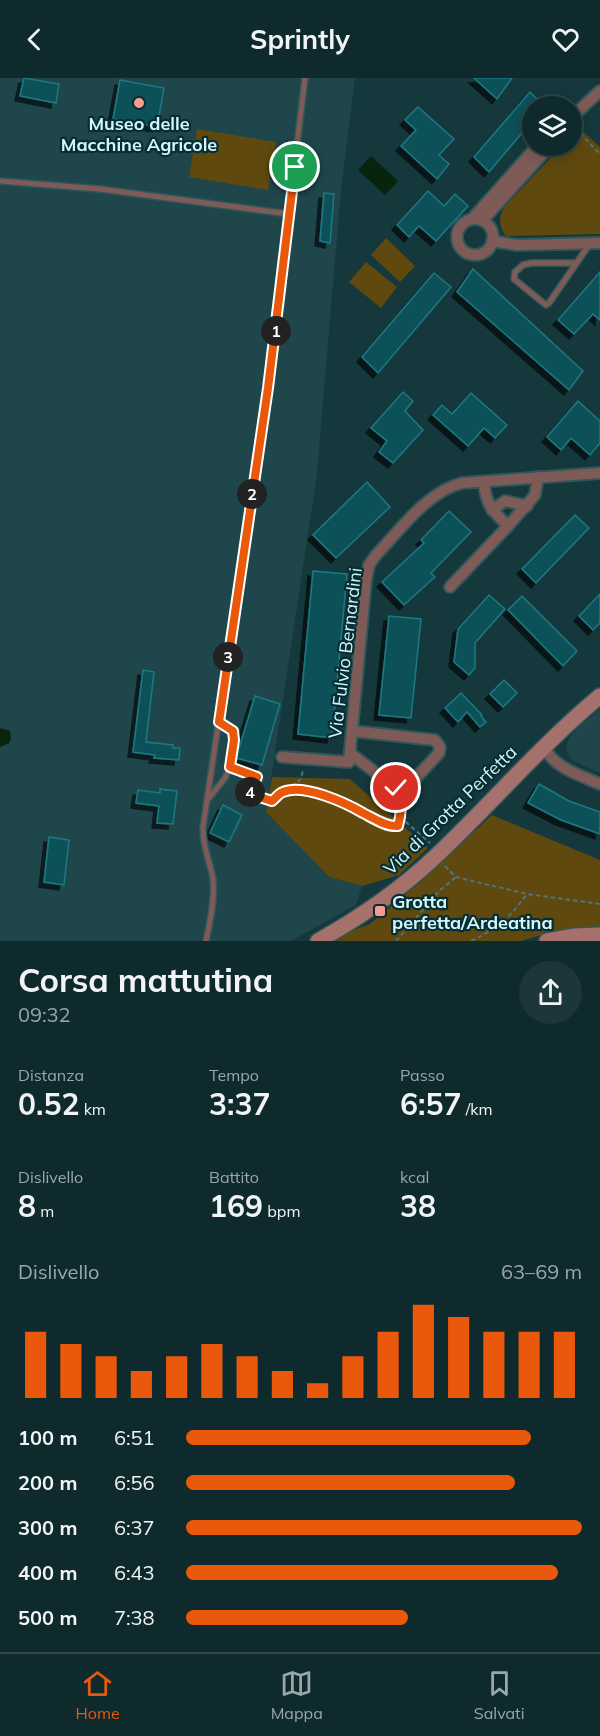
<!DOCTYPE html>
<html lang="it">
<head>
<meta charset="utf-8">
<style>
	body { margin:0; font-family:Mulish,sans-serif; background:#1d3639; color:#f1f3f6; height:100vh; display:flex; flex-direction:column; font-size:22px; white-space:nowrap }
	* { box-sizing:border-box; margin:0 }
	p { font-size:20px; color:#9ba7aa }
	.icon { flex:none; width:33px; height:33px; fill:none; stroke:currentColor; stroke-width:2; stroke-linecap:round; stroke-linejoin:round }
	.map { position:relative; height:863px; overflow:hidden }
	.panel { display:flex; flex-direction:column; background:#0f2a2d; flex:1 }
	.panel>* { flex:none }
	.controls { position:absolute; left:522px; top:18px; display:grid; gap:12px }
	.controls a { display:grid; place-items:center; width:60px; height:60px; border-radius:50%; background:#0f2a2d; box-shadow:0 3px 15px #0003,0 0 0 2px #2f4649; font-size:30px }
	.pin { position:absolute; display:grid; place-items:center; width:51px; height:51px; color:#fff; margin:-26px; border:3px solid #fff; border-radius:50%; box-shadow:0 2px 6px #0007 }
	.km { position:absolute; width:30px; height:30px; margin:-15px; border-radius:50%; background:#222; color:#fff; font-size:16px; line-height:30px; text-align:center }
	.round { display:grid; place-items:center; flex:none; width:63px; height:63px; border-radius:32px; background:#1d3639 }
	.summary { display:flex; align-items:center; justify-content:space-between; height:102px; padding:0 18px }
	h1 { font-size:33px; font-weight:700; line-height:45px }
	.figures { display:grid; grid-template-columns:repeat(3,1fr); gap:9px; height:102px; padding:6px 18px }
	.figures div { display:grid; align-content:center }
	.figures b { font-size:30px; font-weight:700 }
	.figures small { font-size:16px; font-weight:400 }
	.figures p { font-size:16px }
	.chart { height:168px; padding:12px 18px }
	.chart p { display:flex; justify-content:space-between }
	.chart svg { width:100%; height:108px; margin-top:6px; stroke:#ea580c; stroke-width:6 }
	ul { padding:0 18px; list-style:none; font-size:20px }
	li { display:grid; grid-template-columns:96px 72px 1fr; align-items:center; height:45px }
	li i { height:15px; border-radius:8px; background:#ea580c }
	header { display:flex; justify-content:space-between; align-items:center; height:78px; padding:0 18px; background:#0f2a2d; font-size:27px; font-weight:700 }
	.tabs { display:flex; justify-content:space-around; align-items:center; height:84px; border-top:2px solid #2f4649; background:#0f2a2d; font-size:16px; color:#9ba7aa }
	.tabs a { display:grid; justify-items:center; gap:3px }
	.tabs .current { color:#ea580c }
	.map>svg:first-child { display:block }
</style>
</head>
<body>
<header><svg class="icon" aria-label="back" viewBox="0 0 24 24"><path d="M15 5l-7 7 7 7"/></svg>Sprintly<svg class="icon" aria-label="heart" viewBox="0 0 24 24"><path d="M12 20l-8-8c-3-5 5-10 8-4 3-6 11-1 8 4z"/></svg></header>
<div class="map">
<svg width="600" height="863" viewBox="0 0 600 863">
	<defs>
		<filter id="shadow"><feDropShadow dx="-5" dy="5" stdDeviation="0" flood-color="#0009"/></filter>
	</defs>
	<rect width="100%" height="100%" fill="#14383c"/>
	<g fill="#1e464b">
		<path d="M0,0H355L341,112L317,396L266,734L329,799L362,808L356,827L291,863H0Z"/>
		<path d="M600,631V695L575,684L569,679L566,670L568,662L577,650Z"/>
	</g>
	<g fill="#5f490f">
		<path d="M579,50L600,69V156L506,158C498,148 499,139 504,129L562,68H572V58Z"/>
		<path d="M197,51L276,64L268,112L189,99Z"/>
		<path d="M386,160L415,188L400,204L371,177Z"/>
		<path d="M366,184L397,209L381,230L349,204Z"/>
		<path d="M272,699L350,701L428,770L399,797L362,808L329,799L266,734Z"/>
		<path d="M492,737L600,782V850L551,854L521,863H333L351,853L370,846L420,804Z"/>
	</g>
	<g fill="#08240c">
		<path d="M371,78L398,103L385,117L358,92Z"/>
		<path d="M0,650L10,653L11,661L9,665L0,669Z"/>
	</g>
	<g fill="#115158" stroke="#1d7983" stroke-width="1.5" filter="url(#shadow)">
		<path d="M24,0L59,6L56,25L20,18Z"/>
		<path d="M474,0H512L497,21Z"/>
		<path d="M120,2L164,10L157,49L113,41Z"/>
		<path d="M530,14L544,28H532V43L489,94L474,79Z"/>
		<path d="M418,29L454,61L439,77L449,86L437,101L401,68L416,52L405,42Z"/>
		<path d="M428,113L444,128L455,116L468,128L436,163L419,148L409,159L397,147Z"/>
		<path d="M324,115L334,116L330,165L320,163Z"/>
		<path d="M473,191L583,293L569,312L457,214Z"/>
		<path d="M600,194V242L593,236L574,256L558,242Z"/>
		<path d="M434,195L451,209L378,295L362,279Z"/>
		<path d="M403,314L413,323L405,333L423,352L393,385L379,374L387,363L371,350Z"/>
		<path d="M471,315L507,347L495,360L484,350L468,368L433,337L442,327L452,336Z"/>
		<path d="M578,323L600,343V365L590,377L571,360L561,372L547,359Z"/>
		<path d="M367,404L390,429L336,480L313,457Z"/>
		<path d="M449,433L471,454L431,495L435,499L404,527L382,504L424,465L421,462Z"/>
		<path d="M575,437L589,450L536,505L522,491Z"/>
		<path d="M313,493L347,496L332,660L298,656Z"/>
		<path d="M600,516V545L593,552L579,538Z"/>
		<path d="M489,517L505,531L475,565V590L469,597L454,584L458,551Z"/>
		<path d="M522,518L577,573L563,588L508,532Z"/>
		<path d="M389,538L421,541L411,640L379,637Z"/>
		<path d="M143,592L154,594L146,664L173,667V670H180L179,682L154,680L155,677L133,674Z"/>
		<path d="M504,602L517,615L503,629L490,616Z"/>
		<path d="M461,615L482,637L481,638L486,644L480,649L467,634L458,644L445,630Z"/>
		<path d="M255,618L280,626L262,687L236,680Z"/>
		<path d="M539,706L569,723L600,734V756L561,742L528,725Z"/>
		<path d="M160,711L177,713L173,746L157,745L159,728L136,725L138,712L160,715Z"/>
		<path d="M223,727L242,737L229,764L210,755Z"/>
		<path d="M49,759L69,762L64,807L44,804Z"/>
	</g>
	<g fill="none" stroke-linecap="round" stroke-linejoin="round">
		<defs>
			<g id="lane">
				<path d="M0,103L100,111L289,136"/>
				<path d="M576,185H531L523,187L515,194L514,201L546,227L549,225L589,167"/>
				<path d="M219,644L233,653L234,662L230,689L257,699"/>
				<path d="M209,720L225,700L230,689"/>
				<path d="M206,863C210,843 215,822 213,801C210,783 202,768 203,749L268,310L305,0"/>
			</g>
			<g id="street">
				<path d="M572,39L600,13"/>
				<path d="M473,140L537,68"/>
				<circle cx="475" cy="159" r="18"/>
				<path d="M483,142L550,68"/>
				<path d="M492,163L517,167L600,165"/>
				<path d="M484,404C486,427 491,431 508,448L535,417L538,399"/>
				<path d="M492,432L505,423L527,428"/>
				<path d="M450,509L508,448"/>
				<path d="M544,669C554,690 580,697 600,706"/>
				<path d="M350,675L402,715L439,675L440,669L435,662L352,653"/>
				<path d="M282,679L349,684L366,502L369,487L376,477C400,452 428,413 462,405L600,395"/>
			</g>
			<g id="secondary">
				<path d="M318,863C361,839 401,811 436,778C492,725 541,667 600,618"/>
				<path d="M547,863L575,858L600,857"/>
			</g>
		</defs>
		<use href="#lane" stroke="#32575b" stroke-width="8"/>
		<use href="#street" stroke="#32575b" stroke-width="14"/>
		<use href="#secondary" stroke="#32575b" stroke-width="18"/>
		<g stroke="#50757a" stroke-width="2" stroke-dasharray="4.5 3" stroke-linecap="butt">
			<path d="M580,55L600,76"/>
			<path d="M254,706L250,716L272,723C275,720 279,715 283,714C303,705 346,725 363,735C373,740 386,749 398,748L400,739"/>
			<path d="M285,712L300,702L303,693"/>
			<path d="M402,724L400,739L430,765"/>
			<path d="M445,788L456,799L527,816L600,826"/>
			<path d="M396,863L439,813L456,799"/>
			<path d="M471,863C500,849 508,841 527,816"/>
		</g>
		<use href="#lane" stroke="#7e5b57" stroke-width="5"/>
		<use href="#street" stroke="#7e5b57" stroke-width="10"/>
		<use href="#secondary" stroke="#a7716b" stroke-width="15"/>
	</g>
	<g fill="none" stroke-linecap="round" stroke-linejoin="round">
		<defs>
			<path id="route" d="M295,89L268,310L219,644L233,653L234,662L230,689L257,699L250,716L272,723C276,720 279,715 283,714C303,705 346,725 363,735C373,740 386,749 398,748L400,739L402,715L396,710"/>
		</defs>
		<use href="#route" stroke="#fff" stroke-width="12"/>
		<use href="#route" stroke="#ea580c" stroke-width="8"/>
	</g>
	<g fill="#f59c93" stroke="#082d32" stroke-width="2">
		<circle cx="139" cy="25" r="6"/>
		<rect x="374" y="827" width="12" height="12" rx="3"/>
	</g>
	<g text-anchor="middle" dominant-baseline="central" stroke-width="4.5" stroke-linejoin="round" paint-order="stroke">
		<g font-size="18" font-weight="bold" fill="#d0f8fd" stroke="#082d32">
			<text x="139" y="45">Museo delle<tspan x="139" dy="21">Macchine Agricole</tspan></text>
			<text x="392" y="823" text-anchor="start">Grotta<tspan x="392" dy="21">perfetta/Ardeatina</tspan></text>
		</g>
		<g font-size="18" fill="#d0f8fd" stroke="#082d32">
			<text transform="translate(345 575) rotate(-83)">Via Fulvio Bernardini</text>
			<text transform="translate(450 732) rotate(-44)">Via di Grotta Perfetta</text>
		</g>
	</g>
</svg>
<div class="controls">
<a><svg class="icon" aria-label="layers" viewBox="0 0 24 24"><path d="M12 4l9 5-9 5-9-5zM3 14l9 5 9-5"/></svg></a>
</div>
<div class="pin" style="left:295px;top:89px;background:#1e9e55"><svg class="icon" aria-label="arrive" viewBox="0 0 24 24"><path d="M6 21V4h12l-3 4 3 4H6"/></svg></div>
<div class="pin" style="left:396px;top:710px;background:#d93025"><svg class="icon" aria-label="check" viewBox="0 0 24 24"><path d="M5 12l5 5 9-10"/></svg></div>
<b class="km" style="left:276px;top:253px">1</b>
<b class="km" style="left:252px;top:416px">2</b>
<b class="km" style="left:228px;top:579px">3</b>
<b class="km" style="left:250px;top:714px">4</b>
</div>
<section class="panel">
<div class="summary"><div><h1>Corsa mattutina</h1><p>09:32</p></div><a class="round"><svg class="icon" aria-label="share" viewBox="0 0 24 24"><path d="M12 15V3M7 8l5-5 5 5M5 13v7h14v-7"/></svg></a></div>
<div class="figures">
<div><p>Distanza</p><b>0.52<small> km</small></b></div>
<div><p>Tempo</p><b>3:37</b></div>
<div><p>Passo</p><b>6:57<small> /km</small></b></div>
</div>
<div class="figures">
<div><p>Dislivello</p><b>8<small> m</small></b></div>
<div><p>Battito</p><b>169<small> bpm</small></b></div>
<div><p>kcal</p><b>38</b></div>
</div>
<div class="chart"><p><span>Dislivello</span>63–69 m</p>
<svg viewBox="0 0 160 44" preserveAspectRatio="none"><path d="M5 44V17M15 44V22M25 44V27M35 44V33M45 44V27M55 44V22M65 44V27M75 44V33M85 44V38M95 44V27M105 44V17M115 44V6M125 44V11M135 44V17M145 44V17M155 44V17"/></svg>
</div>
<ul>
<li><b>100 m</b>6:51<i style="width:87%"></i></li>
<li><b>200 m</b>6:56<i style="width:83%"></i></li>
<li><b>300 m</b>6:37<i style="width:100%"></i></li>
<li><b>400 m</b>6:43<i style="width:94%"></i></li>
<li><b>500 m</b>7:38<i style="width:56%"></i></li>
</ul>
</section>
<nav class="tabs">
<a class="current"><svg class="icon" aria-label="home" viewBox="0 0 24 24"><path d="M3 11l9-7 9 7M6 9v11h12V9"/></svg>Home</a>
<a><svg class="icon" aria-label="map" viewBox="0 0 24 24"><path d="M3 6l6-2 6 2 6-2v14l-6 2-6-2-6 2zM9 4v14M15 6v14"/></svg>Mappa</a>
<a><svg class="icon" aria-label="saved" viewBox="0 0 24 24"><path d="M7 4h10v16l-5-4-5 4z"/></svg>Salvati</a>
</nav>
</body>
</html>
